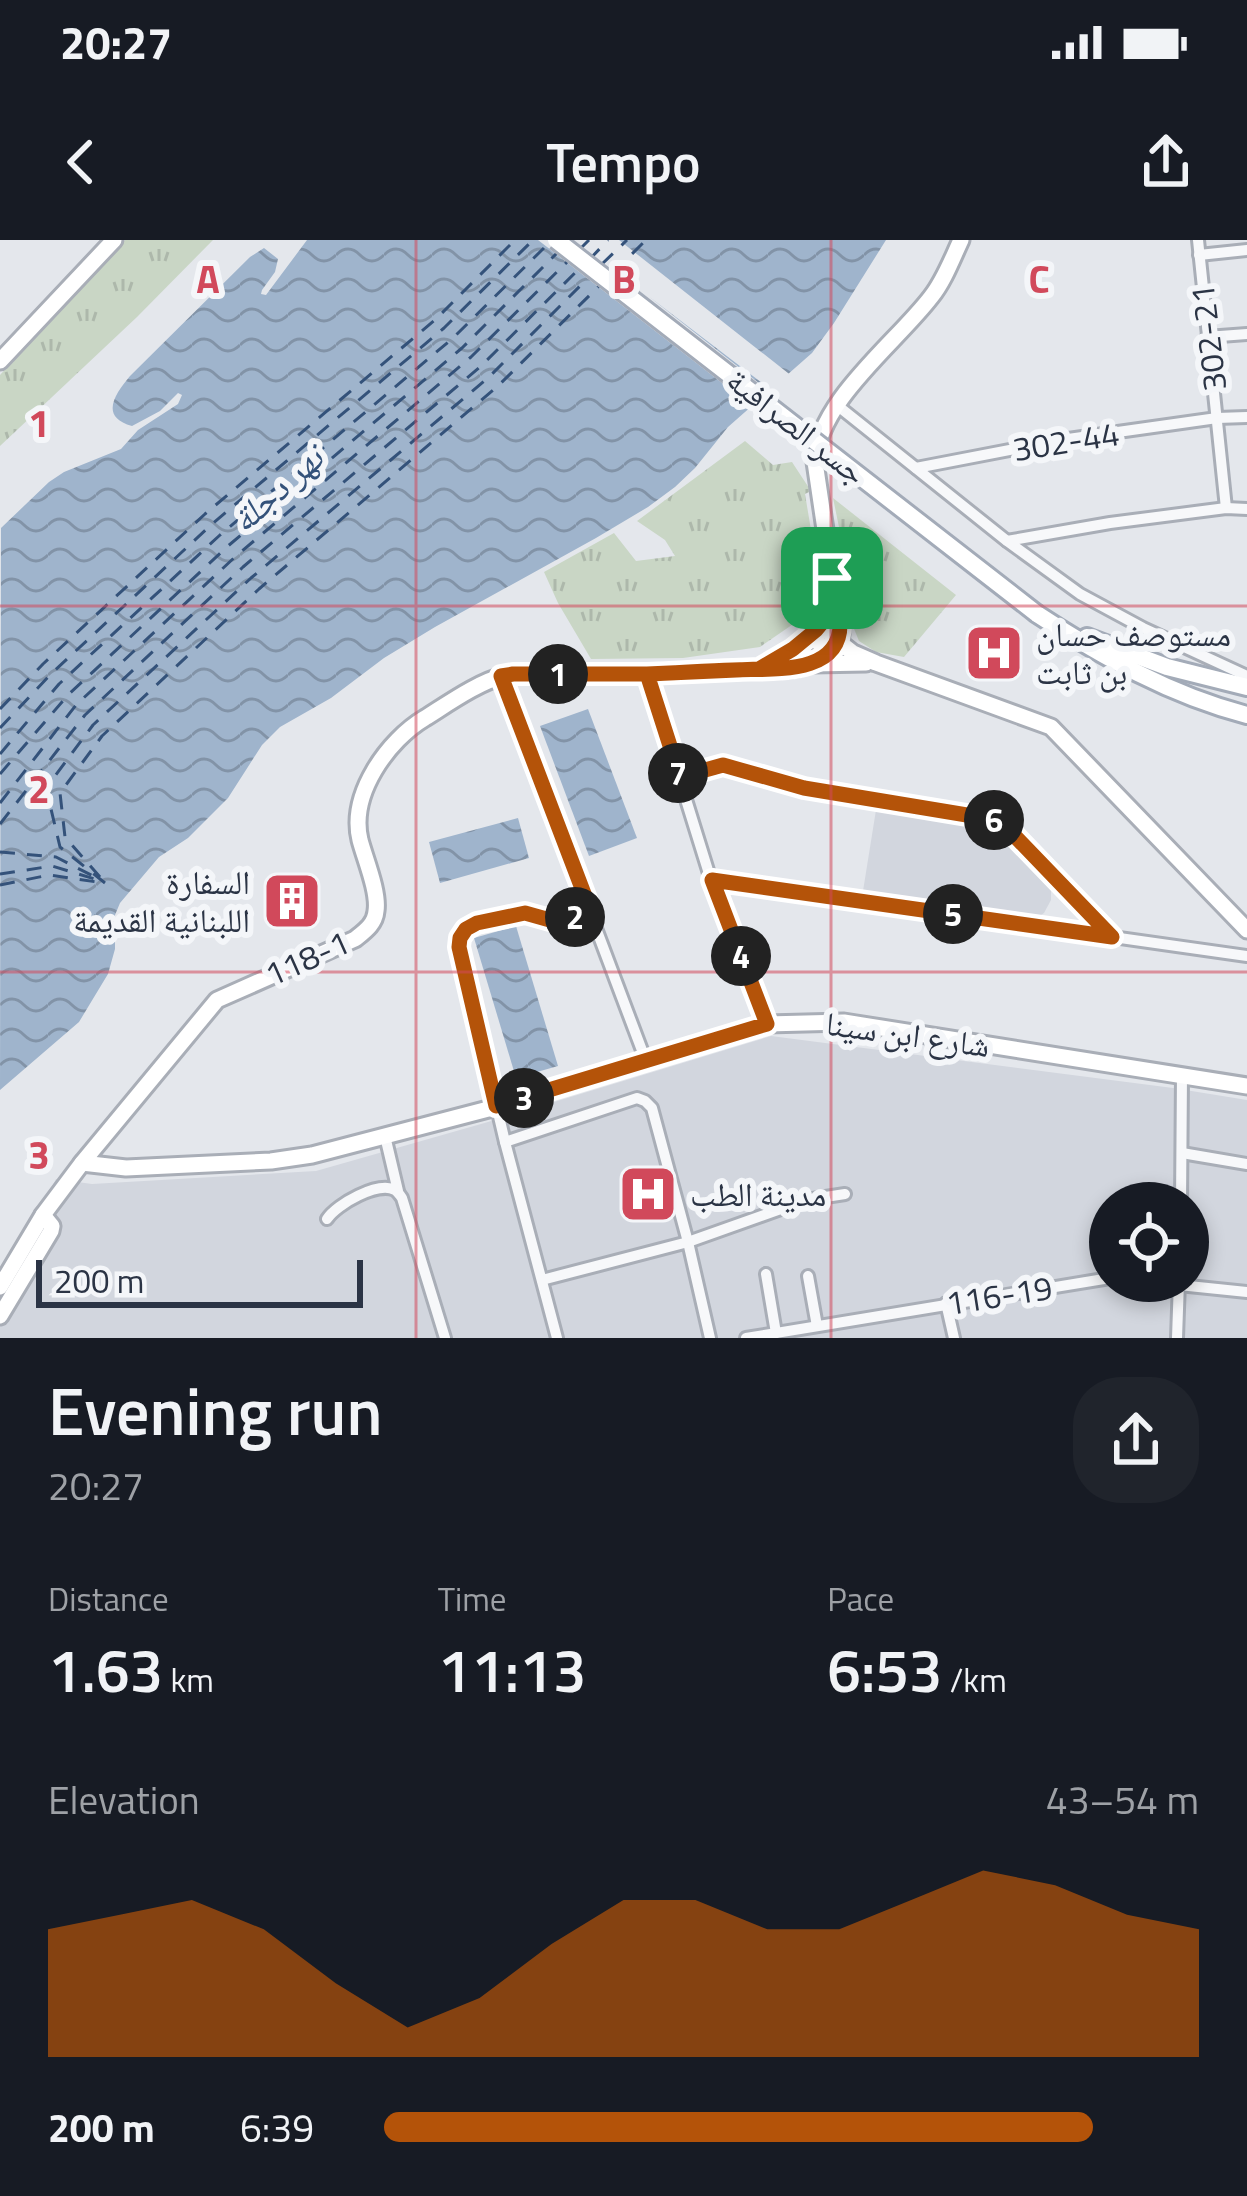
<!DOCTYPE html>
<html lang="en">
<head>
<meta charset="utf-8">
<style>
	body { margin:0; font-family:"Titillium Web","Noto Naskh Arabic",sans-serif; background:#20242c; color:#f1f3f6; height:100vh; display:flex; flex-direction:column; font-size:45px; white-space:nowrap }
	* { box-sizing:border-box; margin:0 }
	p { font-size:39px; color:#9ea1a6 }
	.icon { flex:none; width:66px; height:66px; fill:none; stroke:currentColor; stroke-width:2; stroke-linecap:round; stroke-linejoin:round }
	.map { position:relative; height:1098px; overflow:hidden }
	.drawer { display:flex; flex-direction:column; background:#171b24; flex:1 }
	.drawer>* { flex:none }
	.buttons { position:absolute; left:1089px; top:942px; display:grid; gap:24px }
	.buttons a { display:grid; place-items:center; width:120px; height:120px; border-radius:50%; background:#171b24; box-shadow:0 6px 18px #0003; font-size:60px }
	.scale { position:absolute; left:36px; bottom:30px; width:327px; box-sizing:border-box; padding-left:12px; border:6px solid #2b3445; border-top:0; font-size:33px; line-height:42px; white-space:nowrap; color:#2b3445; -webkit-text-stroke:9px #f4f6f9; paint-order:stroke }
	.pin { position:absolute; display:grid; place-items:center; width:102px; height:102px; color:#fff; margin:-51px; border-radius:24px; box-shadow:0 6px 18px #0006 }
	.km { position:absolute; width:60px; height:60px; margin:-30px; border-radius:50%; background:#222; color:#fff; font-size:33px; line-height:60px; text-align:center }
	.round { display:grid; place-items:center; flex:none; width:126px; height:126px; border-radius:48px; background:#20242c }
	.head { display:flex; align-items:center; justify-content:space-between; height:204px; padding:0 48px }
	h1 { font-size:66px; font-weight:600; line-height:90px }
	.metrics { display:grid; grid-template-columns:repeat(3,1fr); gap:18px; height:204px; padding:12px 48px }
	.metrics div { display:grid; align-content:center }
	.metrics b { font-size:60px; font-weight:600 }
	.metrics small { font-size:33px; font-weight:400 }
	.metrics p { font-size:33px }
	.chart { height:336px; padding:24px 48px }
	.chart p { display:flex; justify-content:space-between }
	.chart svg { width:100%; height:216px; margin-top:12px; fill:#b45309; opacity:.7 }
	ul { padding:0 48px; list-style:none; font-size:39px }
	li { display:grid; grid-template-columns:192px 144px 1fr; align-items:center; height:90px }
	li i { height:30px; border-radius:15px; background:#b45309 }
	.status { display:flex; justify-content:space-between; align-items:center; height:84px; padding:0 60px; background:#171b24; direction:ltr }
	.status svg { height:33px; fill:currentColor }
	header { display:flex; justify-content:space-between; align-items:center; height:156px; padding:0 48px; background:#171b24; font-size:54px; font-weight:600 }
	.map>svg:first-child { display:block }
</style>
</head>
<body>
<div class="status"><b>20:27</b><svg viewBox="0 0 49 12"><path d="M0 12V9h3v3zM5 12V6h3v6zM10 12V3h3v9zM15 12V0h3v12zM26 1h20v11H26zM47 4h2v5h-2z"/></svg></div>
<header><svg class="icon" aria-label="back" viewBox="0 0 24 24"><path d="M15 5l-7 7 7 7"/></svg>Tempo<svg class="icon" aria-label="share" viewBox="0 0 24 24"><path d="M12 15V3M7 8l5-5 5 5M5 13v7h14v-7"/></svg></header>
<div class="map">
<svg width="1247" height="1098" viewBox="0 0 1247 1098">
	<defs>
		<pattern id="grass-tufts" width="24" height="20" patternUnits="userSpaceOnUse" patternTransform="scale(3)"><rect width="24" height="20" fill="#c9d6c5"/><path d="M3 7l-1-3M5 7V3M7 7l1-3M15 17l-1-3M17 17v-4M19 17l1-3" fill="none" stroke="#adb8ab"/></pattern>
		<pattern id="water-waves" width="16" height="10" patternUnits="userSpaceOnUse" patternTransform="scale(3)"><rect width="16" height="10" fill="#9fb4cc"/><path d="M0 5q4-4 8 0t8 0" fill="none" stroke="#8293a7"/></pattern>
	</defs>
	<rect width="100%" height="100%" fill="#e4e7ec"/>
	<g fill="#d2d6de" fill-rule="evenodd">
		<path d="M876,570L989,588L1051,649V660L1044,673L1035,679L863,651Z"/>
		<path d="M771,796L1173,848L1247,860V1098H0V1048L56,939L92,944L316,931L488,882ZM1110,963H1188V1041H1110Z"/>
	</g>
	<g fill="url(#grass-tufts)">
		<path d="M125,0H213L137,77L0,206V135Z"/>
		<path d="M745,201L773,225L792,222L811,251L805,254L818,332L802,378L760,407L683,418L591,419L558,363L544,332L614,293L636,321L675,316L665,300L637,281Z"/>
		<path d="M833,258L956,355L904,417L876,412L859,401L850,379L846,321Z"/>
	</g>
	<g fill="url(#water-waves)">
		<path d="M307,0H886L834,83L812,113L728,187L695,228L675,247L648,267L596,298L435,387L384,418L331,458L280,487L262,505L228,558L188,598L159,617L120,663L115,675V709L108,734L79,782L0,850L1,288L49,242L64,232L121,209L138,190L178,164L182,155L178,153L160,171L132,186C99,177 115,154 130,136L250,17L264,8L278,19L275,32L262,50L261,54L266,55Z"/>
		<path d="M588,469L637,598L589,616L540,486Z"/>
		<path d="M518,578L529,618L440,643L429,602Z"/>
		<path d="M516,686L558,826L516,838L474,698Z"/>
	</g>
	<path fill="#e4e7ec" d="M538,0H619L793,137L775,153L647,55L773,154L758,171Z"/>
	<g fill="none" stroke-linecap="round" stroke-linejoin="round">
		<g stroke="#34527a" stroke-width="3" stroke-dasharray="15 12" stroke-linecap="butt">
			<path d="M581,8L589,0"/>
			<path d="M589,20L608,0"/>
			<path d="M602,24L627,0"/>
			<path d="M613,33L646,0"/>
			<path d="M0,469L43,424L205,274L436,79L515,0"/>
			<path d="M0,488L51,434L212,284L444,88L533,0"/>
			<path d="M0,514L59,444L220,295L453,98L551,1"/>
			<path d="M0,534L68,455L228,306L462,108L559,11"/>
			<path d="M0,563L76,465L235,317L471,117L570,19"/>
			<path d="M0,584L85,475L243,327L480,127L582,26"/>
			<path d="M0,612L56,617L93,636"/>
			<path d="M0,634L52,626L98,640"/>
			<path d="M100,637L65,597L60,553L102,496L259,349L498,146L601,44"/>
			<path d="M105,643L60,607L46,548L93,485L251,338L489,137L591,35"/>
			<path d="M0,645L49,635L104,643"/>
		</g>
		<defs>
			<g id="street">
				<path d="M1198,0L1226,268"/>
				<path d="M1199,15L1247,10"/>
				<path d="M1207,97L1247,94"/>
				<path d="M838,166L1007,301L1080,354L1143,388L1247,436"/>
				<path d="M916,228L1061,200L1217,178L1247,177"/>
				<path d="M1007,301L1110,283L1226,268L1247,269"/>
				<path d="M647,434L711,640L767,784"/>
				<path d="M501,436L646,821"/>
				<path d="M679,537L723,525L804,549L997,580L1009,590L1112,697"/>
				<path d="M711,640L1247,716"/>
				<path d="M385,896L398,951"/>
				<path d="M505,902L637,858L645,861L652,868L688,1002L710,1098"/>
				<path d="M1182,913L1247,924"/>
				<path d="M1181,963L1182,835"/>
				<path d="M327,979C337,964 378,941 395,950C398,952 400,955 402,958L445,1098"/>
				<path d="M766,1034L776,1093"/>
				<path d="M808,1036L817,1086"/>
				<path d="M542,1040L688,1002L806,960L845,954"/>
				<path d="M1179,1045L1247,1052"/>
				<path d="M946,1063L954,1098"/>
				<path d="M557,1098L505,902L459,707L460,698L466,689L477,683L525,673L557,682L591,672"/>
				<path d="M746,1098L1110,1038"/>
				<path d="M1177,1098L1179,1041"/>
			</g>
			<g id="secondary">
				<path d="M0,121L114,0"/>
				<path d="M832,337L840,353V389"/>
				<circle cx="828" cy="394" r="13"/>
				<path d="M821,384L832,337L815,222C818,161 896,103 931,57C944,41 952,19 961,0"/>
				<path d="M839,402L853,413L876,423L1051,487L1247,690"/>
				<path d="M812,424L866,423"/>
				<path d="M761,427L793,409L816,390"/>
				<path d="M82,923L126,928L271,921L312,915L496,867L767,784L844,782L1247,846"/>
				<path d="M0,1047L43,975L82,923L217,760L355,699C365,691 375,684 376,671C379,652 365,619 360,600C349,554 388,500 425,478C449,463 478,442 506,435C525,431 549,434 569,434C627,434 685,432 743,429C761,428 779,432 797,428C812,424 826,417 835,405"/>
				<path d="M0,1076L51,991L52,986L43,975"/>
			</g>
			<g id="primary">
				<path d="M1037,374C1103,417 1170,455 1247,475"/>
				<path d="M1087,397L1167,427L1247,447"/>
			</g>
		</defs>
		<use href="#street" stroke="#a9aeb7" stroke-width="16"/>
		<use href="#secondary" stroke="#a9aeb7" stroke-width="21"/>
		<use href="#primary" stroke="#a3abb8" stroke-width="22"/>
		<use href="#street" stroke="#f7f8fa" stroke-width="10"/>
		<use href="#secondary" stroke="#fff" stroke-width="15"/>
		<use href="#primary" stroke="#fff" stroke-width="16"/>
		<defs>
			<path id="primary-bridge" d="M556,0L1037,374"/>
		</defs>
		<use href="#primary-bridge" stroke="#a3abb8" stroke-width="22" stroke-linecap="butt"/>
		<use href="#primary-bridge" stroke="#fff" stroke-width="16"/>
	</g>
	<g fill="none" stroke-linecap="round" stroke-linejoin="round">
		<defs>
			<path id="route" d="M832,338L821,384L816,390L793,409L759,429L647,434H513L501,436L591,672L557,682L525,673L477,683L466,689L460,698L459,707L496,866L767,784L712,640L1112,697L1009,590L997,580L804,548L723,525L680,537L647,434C675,433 704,431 733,430C769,428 841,437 840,383C840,366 841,353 832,338"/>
		</defs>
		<use href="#route" stroke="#fff" stroke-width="24"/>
		<use href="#route" stroke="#b45309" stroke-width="15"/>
	</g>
	<path fill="none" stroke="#d1495b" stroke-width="3" stroke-opacity="0.55" d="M416,0V1098M831,0V1098M0,366H1247M0,732H1247"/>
	<defs>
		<symbol id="hospital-square" viewBox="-11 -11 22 22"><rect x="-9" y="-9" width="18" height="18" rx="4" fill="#d1495b" stroke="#f4f6f9"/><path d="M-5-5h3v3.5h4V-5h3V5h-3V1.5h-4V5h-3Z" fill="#fff"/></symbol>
		<symbol id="building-square" viewBox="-11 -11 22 22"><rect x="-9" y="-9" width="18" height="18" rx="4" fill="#d1495b" stroke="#f4f6f9"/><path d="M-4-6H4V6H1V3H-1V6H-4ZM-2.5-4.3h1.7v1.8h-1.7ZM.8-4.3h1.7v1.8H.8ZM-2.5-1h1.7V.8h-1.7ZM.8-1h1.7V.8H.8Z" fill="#fff"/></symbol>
	</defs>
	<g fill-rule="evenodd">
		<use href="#hospital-square" x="961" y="380" width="66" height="66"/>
		<use href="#building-square" x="259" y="628" width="66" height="66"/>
		<use href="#hospital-square" x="615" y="921" width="66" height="66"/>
	</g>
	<g text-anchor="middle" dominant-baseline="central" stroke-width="12" stroke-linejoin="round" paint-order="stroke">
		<g font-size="33" fill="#2b3445" stroke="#f4f6f9">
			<text transform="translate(1208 98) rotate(-97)">302-21</text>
			<text transform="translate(797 186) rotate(38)">جسر الصرافية</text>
			<text transform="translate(1066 201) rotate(-9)">302-44</text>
			<text transform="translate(307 718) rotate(-24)">118-1</text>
			<text transform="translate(908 794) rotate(8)">شارع ابن سينا</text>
			<text transform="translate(999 1055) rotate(-9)">116-19</text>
		</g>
		<g font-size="33" fill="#2b3445" stroke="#f4f6f9" text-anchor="start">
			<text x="1036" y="394">مستوصف حسان<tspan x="1036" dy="38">بن ثابت</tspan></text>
			<text x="250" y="642" text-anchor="end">السفارة<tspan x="250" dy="38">اللبنانية القديمة</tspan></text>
			<text x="690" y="954">مدينة الطب</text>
		</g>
		<g font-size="36" font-style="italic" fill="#34527a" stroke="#f4f6f9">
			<text transform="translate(276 248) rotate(-42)">نهر دجلة</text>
		</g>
	</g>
	<g font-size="39" text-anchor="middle" font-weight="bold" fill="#d1495b" stroke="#f4f6f9" stroke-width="12" stroke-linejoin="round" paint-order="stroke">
		<text x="208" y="53">A</text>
		<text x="624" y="53">B</text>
		<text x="1039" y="53">C</text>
		<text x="39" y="197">1</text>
		<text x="39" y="563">2</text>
		<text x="39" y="929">3</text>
	</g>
</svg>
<div class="buttons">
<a><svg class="icon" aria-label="locate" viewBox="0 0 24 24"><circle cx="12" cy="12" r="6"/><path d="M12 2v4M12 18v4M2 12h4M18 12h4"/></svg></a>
</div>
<div class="scale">200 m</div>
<div class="pin" style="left:832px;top:338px;background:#1e9e55"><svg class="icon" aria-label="arrive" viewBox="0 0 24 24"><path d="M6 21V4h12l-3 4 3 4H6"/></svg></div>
<b class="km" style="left:558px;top:434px">1</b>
<b class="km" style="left:575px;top:677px">2</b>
<b class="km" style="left:524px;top:858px">3</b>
<b class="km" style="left:741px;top:716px">4</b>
<b class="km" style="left:953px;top:674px">5</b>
<b class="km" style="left:994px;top:580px">6</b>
<b class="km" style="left:678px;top:533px">7</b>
</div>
<section class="drawer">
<div class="head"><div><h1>Evening run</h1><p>20:27</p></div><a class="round"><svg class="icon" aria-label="share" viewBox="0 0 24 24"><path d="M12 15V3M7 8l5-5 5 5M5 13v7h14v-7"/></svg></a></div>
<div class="metrics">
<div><p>Distance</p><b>1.63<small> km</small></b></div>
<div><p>Time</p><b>11:13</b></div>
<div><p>Pace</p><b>6:53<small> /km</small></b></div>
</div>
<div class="chart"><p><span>Elevation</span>43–54 m</p>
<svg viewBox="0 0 160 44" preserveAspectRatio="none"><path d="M0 44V18L10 15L20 12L30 18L40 29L50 38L60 32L70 21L80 12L90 12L100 18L110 18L120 12L130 6L140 9L150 15L160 18V44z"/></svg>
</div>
<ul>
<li><b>200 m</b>6:39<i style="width:87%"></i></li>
</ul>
</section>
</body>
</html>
